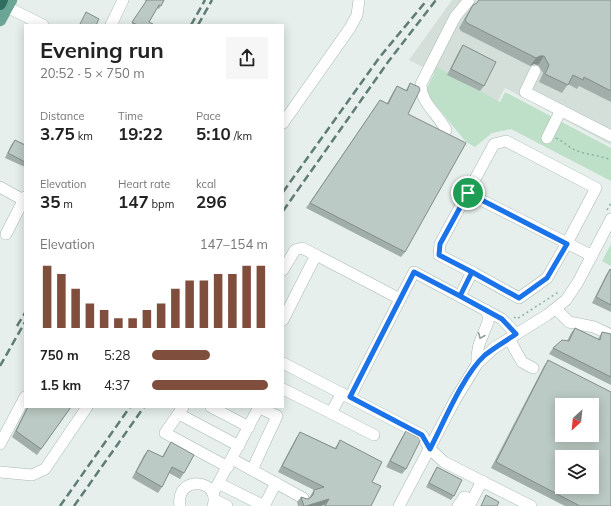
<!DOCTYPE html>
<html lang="en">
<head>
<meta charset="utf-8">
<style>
	body { margin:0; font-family:Mulish,sans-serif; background:#f6f6f6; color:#222; height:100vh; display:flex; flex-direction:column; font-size:15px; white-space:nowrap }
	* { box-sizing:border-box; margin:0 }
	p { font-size:13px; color:#767676 }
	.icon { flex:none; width:22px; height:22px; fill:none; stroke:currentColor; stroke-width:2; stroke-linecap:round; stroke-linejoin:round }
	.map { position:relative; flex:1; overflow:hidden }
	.panel { position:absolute; left:24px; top:24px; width:260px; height:384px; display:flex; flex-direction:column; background:#fff; border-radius:0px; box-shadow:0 2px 10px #0003 }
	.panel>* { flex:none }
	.needle { width:26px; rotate:207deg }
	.controls { position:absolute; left:555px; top:398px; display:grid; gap:8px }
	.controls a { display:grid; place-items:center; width:44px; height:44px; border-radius:0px; background:#fff; box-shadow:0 2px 10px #0003; font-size:20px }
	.pin { position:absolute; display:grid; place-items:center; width:34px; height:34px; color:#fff; margin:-17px; border:2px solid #fff; border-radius:50%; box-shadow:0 1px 4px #0007 }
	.round { display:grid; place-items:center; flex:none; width:42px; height:42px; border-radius:0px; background:#f6f6f6 }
	.head { display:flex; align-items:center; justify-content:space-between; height:68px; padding:0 16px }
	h1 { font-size:22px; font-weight:700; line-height:30px }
	.figures { display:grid; grid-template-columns:repeat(3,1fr); gap:6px; height:68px; padding:4px 16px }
	.figures div { display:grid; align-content:center }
	.figures b { font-size:17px; font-weight:700 }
	.figures small { font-size:11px; font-weight:400 }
	.figures p { font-size:11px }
	.chart { height:112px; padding:8px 16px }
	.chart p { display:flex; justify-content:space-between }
	.chart svg { width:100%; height:72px; margin-top:4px; stroke:#804e3d; stroke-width:6 }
	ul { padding:0 16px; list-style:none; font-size:13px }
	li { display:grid; grid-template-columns:64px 48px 1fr; align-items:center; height:30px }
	li i { height:10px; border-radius:5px; background:#804e3d }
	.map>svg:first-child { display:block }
</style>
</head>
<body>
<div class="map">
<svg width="611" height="506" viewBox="0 0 611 506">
	<rect width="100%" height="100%" fill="#e6efeb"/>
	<path fill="#d4dfda" d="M452,0H611V145L505,88L496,104L409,60Z"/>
	<g fill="#bfe0c8">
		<path d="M437,67L500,102L505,92L611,148V181L511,129L492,133L475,147L466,142L425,92Z"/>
		<path d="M611,244V266L602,261Z"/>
	</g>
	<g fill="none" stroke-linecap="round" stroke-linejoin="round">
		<defs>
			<g id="minor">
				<path d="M7,7L43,25"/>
				<path d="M111,25L123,0"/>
				<path d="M535,71L525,92L611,136"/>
				<path d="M283,123L350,28L357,15L359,0"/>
				<path d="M446,130C438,114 420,102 421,84L455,17L469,0"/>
				<path d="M547,138L561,110"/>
				<path d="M0,187L25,201"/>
				<path d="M467,193L567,243L547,278L519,298L472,272"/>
				<path d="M6,234L25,197"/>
				<path d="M283,270L295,250L302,248L316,255"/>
				<path d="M460,296L472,272L439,255L440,244L494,144L506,141L596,188L567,243L592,256"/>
				<path d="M556,309L569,322L594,327L611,335"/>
				<path d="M283,320L316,255L400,299"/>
				<path d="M509,339L522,362L533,368"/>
				<path d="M283,363L422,435L430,449L444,462L531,506"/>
				<path d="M477,364C476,342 484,337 489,318L486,310"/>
				<path d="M283,389L331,413L342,393"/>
				<path d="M350,397L414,272L502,319L516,334"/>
				<path d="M183,407L165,433L228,467"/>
				<path d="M211,407L249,427"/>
				<path d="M331,413L374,435"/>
				<path d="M179,414L239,446"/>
				<path d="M0,444L25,397"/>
				<path d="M232,459L303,498"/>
				<path d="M252,470L277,416L258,407"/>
				<path d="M0,472L32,475L45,469L87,407"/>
				<path d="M220,484L264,506"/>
				<path d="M213,493L259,407"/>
				<path d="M215,500L227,506"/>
				<path d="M180,506C175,474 222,479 213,506"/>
				<path d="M264,506L276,483"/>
				<path d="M399,506L455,400L477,364L494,348L547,315L566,300L578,282L611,219"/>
				<path d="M458,506L464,497L472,500"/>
				<path d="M469,506L482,481"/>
			</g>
			<path id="major" d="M0,20L11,0"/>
			<path id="highway" d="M0,4L2,0"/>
		</defs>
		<use href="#minor" stroke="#a8b8b2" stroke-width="12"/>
		<use href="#major" stroke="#c2cac8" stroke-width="13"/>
		<use href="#highway" stroke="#c2cac8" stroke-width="13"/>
		<g stroke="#86b3a5" stroke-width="1.5" stroke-dasharray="2 3" stroke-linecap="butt">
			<path d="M556,138C563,141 568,147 575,150C586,155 599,155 611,160"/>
			<path d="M607,210L611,203"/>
			<path d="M514,317L517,319L560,291"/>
		</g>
		<use href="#minor" stroke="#fff" stroke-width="11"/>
		<use href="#major" stroke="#6aa596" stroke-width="12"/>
		<use href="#highway" stroke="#2f6f62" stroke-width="12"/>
		<g stroke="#5f7d75" stroke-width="2.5" stroke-dasharray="8 4" stroke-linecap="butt">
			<path d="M191,25L205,0"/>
			<path d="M198,25L212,0"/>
			<path d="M283,192L379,58L427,0"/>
			<path d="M283,211L388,62L436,0"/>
			<path d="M17,326L25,313"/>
			<path d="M0,366L25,322"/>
			<path d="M60,506L130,407"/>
			<path d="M74,506L144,407"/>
		</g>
	</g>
	<g fill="#a1aea9">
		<path d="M144,0H164L159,9L157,8L149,22L152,25H131L146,1Z"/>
		<path d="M611,0V102L579,86L577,89L568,84L562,93L539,82L543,73L538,65L534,64L530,66L461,31L459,28L467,14L473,5Z"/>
		<path d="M463,45L484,86L480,91L447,75L459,51Z"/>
		<path d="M410,83L408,114L405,252L401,257L306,208L380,100L387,103L393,92L397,86L406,90Z"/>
		<path d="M15,140L25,145V167L5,158L11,145Z"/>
		<path d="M610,269L611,270V312L592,303L606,275Z"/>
		<path d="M575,328L598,339L602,332L611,334V385L549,354L553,348L567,341L571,333Z"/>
		<path d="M548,360L611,506H565L491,468L544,366Z"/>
		<path d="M27,407H71L37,455L12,437Z"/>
		<path d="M406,431V469L402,474L386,467L402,437Z"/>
		<path d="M300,432L335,448L340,440L372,482L371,506H324V505L321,506H298L297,502L301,497L307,499H309L310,496L314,490L278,472L296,438Z"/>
		<path d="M171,442L184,473L180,479L169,473L162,487L158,493L132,478L144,455L148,450L162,457L167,448Z"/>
		<path d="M437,467L454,496L451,500L426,487L434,472Z"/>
	</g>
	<g fill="#838d89">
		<path d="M540,56H544L538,65L534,64L530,66L536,58Z"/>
		<path d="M329,499L324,505L321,506H306Z"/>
	</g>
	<g fill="#bbcac4" stroke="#838d89" fill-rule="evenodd">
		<path d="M147,0H164L161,6L159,5L149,22L153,24L152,25H137L132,22Z"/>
		<path d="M479,0H611V91L584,77L583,80L573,75L568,85L545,74L549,65L544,56H540L536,58L467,23L465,20L473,5L477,3Z"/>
		<path d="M86,12L99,19L96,25H81L80,24Z"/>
		<path d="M463,45L496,62L484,86L451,69Z"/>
		<path d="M410,83L419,87L420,90L408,114L466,143L405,252L310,203L380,100L388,104L397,86L407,91Z"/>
		<path d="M15,140L25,145V162L8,153Z"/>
		<path d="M610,269L611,270V305L596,297Z"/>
		<path d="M575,328L600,340L602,332L611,334V377L553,348L562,340L569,341Z"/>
		<path d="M548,360L611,392V506H580L496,462ZM562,405H592V435H562ZM562,457H592V487H562Z"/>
		<path d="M28,407H71L41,449L16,431Z"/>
		<path d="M406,431L421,439L406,469L390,461Z"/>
		<path d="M300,432L336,449L340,440L382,462L372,482L381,486L371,506H325L329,499L306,506H304L301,497L307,499L310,498L313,495L314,490L324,487L282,466Z"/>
		<path d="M171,442L194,455L184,473L172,467L162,487L136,472L148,450L163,457Z"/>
		<path d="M437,467L462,480L454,496L429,483Z"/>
		<path d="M486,495L499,502L497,506H481Z"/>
	</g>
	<defs><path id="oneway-chevron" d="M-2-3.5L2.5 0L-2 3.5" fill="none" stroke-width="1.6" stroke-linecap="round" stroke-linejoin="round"/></defs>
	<use stroke="#92a09c" href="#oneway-chevron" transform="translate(481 336) rotate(113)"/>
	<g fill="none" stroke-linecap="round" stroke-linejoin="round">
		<defs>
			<path id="route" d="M468,193L440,244L439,255L472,272L460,296L414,272L350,397L422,435L430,449C444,422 463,375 485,355C495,347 506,341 516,334L502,319L460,296L472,272L519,298L547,278L567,244L468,193"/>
		</defs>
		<use href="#route" stroke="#fff" stroke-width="8"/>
		<use href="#route" stroke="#1a73e8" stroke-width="5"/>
	</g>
</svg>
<div class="controls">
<a><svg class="needle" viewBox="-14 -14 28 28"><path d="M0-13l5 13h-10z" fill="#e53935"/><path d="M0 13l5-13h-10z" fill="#767676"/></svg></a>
<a><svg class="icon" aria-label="layers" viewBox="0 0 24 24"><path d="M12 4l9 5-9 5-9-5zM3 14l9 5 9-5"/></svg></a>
</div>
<div class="pin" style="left:468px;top:193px;background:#1e9e55"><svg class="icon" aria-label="arrive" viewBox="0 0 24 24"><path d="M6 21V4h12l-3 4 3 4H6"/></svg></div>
<section class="panel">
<div class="head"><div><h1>Evening run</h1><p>20:52 · 5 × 750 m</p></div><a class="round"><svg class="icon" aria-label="share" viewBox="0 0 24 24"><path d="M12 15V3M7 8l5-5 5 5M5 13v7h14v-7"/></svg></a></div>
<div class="figures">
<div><p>Distance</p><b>3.75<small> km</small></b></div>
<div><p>Time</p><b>19:22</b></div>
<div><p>Pace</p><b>5:10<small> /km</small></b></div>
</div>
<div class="figures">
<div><p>Elevation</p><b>35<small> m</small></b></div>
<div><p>Heart rate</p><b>147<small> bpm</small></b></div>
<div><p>kcal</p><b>296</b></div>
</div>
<div class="chart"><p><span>Elevation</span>147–154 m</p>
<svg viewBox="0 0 160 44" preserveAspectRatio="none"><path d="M5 44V6M15 44V11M25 44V20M35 44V29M45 44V33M55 44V38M65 44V38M75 44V33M85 44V29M95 44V20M105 44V15M115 44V15M125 44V11M135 44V11M145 44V6M155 44V6"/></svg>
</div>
<ul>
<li><b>750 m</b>5:28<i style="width:50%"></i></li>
<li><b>1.5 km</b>4:37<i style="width:100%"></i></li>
</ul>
</section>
</div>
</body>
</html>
